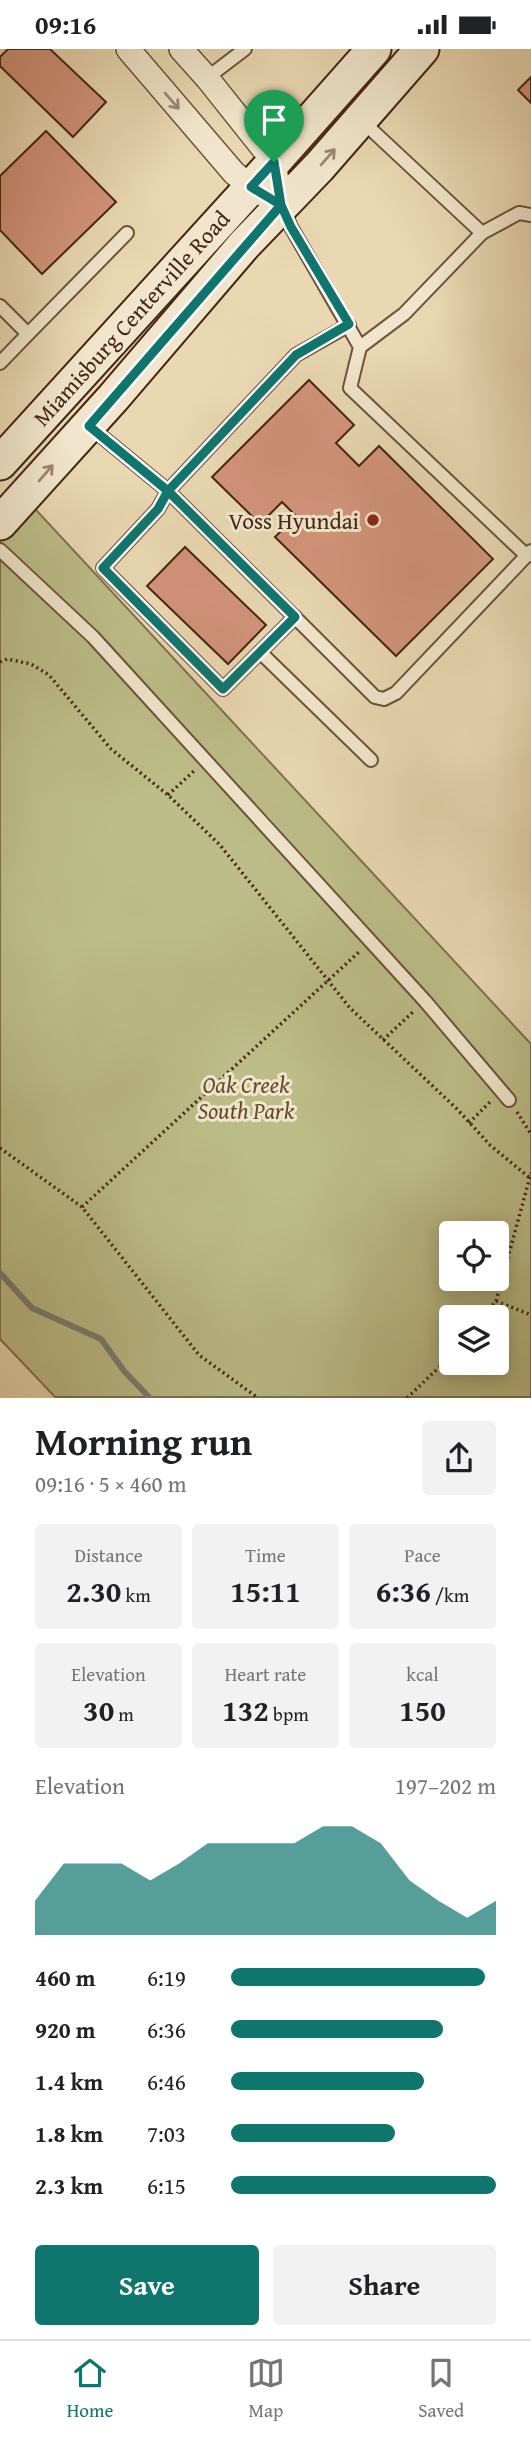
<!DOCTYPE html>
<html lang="en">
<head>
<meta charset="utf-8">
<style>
	body { margin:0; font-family:"Gentium Book Plus",serif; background:#f2f2f2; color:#202124; height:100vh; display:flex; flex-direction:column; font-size:26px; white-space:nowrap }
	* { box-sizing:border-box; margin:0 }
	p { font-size:23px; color:#757577 }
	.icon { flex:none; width:38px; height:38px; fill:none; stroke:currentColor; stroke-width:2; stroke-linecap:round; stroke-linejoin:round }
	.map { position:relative; height:1349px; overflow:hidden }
	.panel { display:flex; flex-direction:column; background:#fff; flex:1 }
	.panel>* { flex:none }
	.controls { position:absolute; left:439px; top:1172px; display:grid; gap:14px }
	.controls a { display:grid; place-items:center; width:70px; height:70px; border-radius:7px; background:#fff; box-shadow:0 4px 18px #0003; font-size:35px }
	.pin { position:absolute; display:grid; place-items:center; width:60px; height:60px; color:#fff; margin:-72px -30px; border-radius:50% 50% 50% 0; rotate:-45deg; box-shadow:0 0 7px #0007 }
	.pin .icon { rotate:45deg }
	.round { display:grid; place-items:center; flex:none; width:74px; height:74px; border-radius:7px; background:#f2f2f2 }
	.summary { display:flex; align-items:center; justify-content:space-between; height:119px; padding:0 35px }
	h1 { font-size:38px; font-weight:800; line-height:52px }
	.metrics { display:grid; grid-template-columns:repeat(3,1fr); gap:10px; height:119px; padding:7px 35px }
	.metrics div { display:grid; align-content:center; border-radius:7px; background:#f2f2f2; text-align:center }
	.metrics b { font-size:30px; font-weight:800 }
	.metrics small { font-size:19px; font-weight:400 }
	.metrics p { font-size:19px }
	.chart { height:196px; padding:14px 35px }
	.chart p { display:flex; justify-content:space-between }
	.chart svg { width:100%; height:126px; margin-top:7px; fill:#0f766e; opacity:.7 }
	.primary-button { display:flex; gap:14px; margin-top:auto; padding:14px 35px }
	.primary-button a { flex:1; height:80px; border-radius:7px; background:#0f766e; color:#fff; font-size:28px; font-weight:800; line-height:80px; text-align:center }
	.primary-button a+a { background:#f2f2f2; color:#202124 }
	ul { padding:0 35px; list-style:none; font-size:23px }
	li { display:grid; grid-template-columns:112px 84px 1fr; align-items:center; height:52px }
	li i { height:18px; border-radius:9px; background:#0f766e }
	.status { display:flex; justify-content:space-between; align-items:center; height:49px; padding:0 35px; background:#fff; direction:ltr }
	.status svg { height:19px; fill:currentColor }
	.dock { display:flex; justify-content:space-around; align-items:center; height:98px; border-top:2px solid #e0e0e0; background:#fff; font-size:19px; color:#757577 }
	.dock a { display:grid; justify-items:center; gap:4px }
	.dock .current { color:#0f766e }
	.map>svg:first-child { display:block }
</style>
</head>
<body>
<div class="status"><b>09:16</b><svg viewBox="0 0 49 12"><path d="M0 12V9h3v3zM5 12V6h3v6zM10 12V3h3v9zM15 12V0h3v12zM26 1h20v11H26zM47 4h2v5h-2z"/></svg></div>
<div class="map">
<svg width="531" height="1349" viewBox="0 0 531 1349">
	<rect width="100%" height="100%" fill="#e9d8b2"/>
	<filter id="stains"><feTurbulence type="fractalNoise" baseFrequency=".00286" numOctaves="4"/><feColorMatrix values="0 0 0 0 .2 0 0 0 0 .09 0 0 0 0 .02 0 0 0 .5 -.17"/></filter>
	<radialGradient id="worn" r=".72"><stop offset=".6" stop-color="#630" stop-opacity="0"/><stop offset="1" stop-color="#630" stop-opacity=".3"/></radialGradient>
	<path fill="#bcbd88" stroke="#81714d" stroke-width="2" fill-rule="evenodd" d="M25,449L531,995V1348H55L0,1290V474ZM452,1185H497V1230H452ZM452,1269H497V1314H452Z"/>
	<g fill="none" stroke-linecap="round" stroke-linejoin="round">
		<path stroke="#787e73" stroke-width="6" d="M0,1224L32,1259L101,1290L124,1322L150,1349"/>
	</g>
	<g fill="#d2947b" stroke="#462512" stroke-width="2">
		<path d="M8,0H50L106,53L73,88L0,17V8Z"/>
		<path d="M531,28V54L518,41Z"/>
		<path d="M46,82L116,153L42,225L0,181V127Z"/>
		<path d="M309,331L354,376L336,394L359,417L379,397L493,510L396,607L275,488L296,467L282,453L260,475L212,428Z"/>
		<path d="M185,498L266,576L228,615L147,537Z"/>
	</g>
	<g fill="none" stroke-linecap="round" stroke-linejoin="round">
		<defs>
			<g id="service">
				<path d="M207,29L245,0"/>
				<path d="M361,71L482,184L519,164L531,166"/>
				<path d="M283,159L291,178L360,298L350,339L527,507"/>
				<path d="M0,257L28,285L0,314"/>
				<path d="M28,285L127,184"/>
				<path d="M360,298L404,265L482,184"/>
				<path d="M89,377L168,442L375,648L384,650L396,644L531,502"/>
				<path d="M0,501L93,588L425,952L509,1051"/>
				<path d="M295,568L223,640L103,519L158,460L168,442L296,306L349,276"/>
				<path d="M260,603L371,711"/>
			</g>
			<g id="minor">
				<path d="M128,0L234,124L251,138L281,156"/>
				<path d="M181,0L207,29L274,113L281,156"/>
			</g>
			<g id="secondary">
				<path d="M0,414L274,113L374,0"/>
				<path d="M0,474L113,349L244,196L319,118L422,0"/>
			</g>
		</defs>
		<use href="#service" stroke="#6f523a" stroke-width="16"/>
		<use href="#minor" stroke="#6f523a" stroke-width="26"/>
		<use href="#secondary" stroke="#462512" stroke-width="37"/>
		<g stroke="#462512" stroke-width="3.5" stroke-dasharray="2 3.5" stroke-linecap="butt">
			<path d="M0,613L7,610L31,615L49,626L111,700L168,746L220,796L350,959L457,1060L490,1096L531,1130"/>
			<path d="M168,746L195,721"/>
			<path d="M383,991L415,961"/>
			<path d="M517,1063L531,1085"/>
			<path d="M469,1074L490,1053"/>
			<path d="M0,1099L82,1158L199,1306L258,1349"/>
			<path d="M82,1158L359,903"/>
			<path d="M496,1252L531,1266"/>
			<path d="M482,1269L496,1252L531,1124"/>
			<path d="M407,1349L452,1306"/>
		</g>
		<use href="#service" stroke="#f1e6cd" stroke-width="12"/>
		<use href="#minor" stroke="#f1e6cd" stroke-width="23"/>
		<use href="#secondary" stroke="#f1e6cd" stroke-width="33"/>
	</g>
	<defs><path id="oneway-shaft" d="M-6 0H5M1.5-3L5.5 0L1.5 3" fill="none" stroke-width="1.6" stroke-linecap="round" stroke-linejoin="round" transform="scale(1.75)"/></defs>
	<g stroke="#9c8670">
		<use href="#oneway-shaft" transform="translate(172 52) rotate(49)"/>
		<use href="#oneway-shaft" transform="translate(328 108) rotate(-49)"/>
		<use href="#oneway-shaft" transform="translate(46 424) rotate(-49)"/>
	</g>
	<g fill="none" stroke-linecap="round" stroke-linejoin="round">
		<defs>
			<path id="route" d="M274,113L281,156L89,377L168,442L295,568L223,640L103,519L158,460L168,442L296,306L349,275L291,178L281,156L251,138L274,113"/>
		</defs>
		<use href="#route" stroke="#fff" stroke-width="14"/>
		<use href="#route" stroke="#0f766e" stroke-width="9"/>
	</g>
	<circle fill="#8f2418" stroke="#f1e6cd" stroke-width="2.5" cx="373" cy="471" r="7"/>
	<g text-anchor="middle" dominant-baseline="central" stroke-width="6" stroke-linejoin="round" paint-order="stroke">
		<g font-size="23" fill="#462512" stroke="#f1e6cd">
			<text transform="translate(131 269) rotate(-48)">Miamisburg Centerville Road</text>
		</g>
		<g font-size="23" fill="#462512" stroke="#f1e6cd" text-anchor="end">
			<text x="359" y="471">Voss Hyundai</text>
		</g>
		<g font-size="23" font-style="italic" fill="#644b30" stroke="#f1e6cd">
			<text x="246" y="1035">Oak Creek<tspan x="246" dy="26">South Park</tspan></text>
		</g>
	</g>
	<rect width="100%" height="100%" filter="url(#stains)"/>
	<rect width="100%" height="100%" fill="url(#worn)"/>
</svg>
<div class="controls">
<a><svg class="icon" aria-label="locate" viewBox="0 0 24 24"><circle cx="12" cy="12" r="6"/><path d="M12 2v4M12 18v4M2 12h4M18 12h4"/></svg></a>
<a><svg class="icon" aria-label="layers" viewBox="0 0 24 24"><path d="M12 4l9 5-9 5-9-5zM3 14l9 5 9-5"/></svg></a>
</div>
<div class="pin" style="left:274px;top:113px;background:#1e9e55"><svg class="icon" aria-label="arrive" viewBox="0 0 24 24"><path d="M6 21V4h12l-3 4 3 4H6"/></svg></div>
</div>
<section class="panel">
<div class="summary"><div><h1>Morning run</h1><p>09:16 · 5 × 460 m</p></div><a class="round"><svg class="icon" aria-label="share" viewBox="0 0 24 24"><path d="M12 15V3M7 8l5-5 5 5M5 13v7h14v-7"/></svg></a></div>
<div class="metrics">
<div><p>Distance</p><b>2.30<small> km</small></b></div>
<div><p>Time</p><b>15:11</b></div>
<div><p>Pace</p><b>6:36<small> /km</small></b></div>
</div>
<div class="metrics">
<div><p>Elevation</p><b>30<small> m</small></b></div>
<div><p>Heart rate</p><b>132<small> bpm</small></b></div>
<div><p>kcal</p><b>150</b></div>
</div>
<div class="chart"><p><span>Elevation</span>197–202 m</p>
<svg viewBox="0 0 160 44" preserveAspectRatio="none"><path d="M0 44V32L10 19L20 19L30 19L40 25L50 19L60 12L70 12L80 12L90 12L100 6L110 6L120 12L130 25L140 32L150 38L160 32V44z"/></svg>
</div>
<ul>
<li><b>460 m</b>6:19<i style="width:96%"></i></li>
<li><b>920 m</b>6:36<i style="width:80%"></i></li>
<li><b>1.4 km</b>6:46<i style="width:73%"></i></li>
<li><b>1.8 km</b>7:03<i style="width:62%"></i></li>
<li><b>2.3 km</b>6:15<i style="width:100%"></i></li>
</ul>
<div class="primary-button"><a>Save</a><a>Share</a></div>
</section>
<nav class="dock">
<a class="current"><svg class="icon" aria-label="home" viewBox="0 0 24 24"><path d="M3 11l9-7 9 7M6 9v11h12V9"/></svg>Home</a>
<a><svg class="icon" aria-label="map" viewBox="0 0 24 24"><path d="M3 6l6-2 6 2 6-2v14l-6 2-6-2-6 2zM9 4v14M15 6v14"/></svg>Map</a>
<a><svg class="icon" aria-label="saved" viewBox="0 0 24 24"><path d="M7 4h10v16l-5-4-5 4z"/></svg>Saved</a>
</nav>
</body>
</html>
